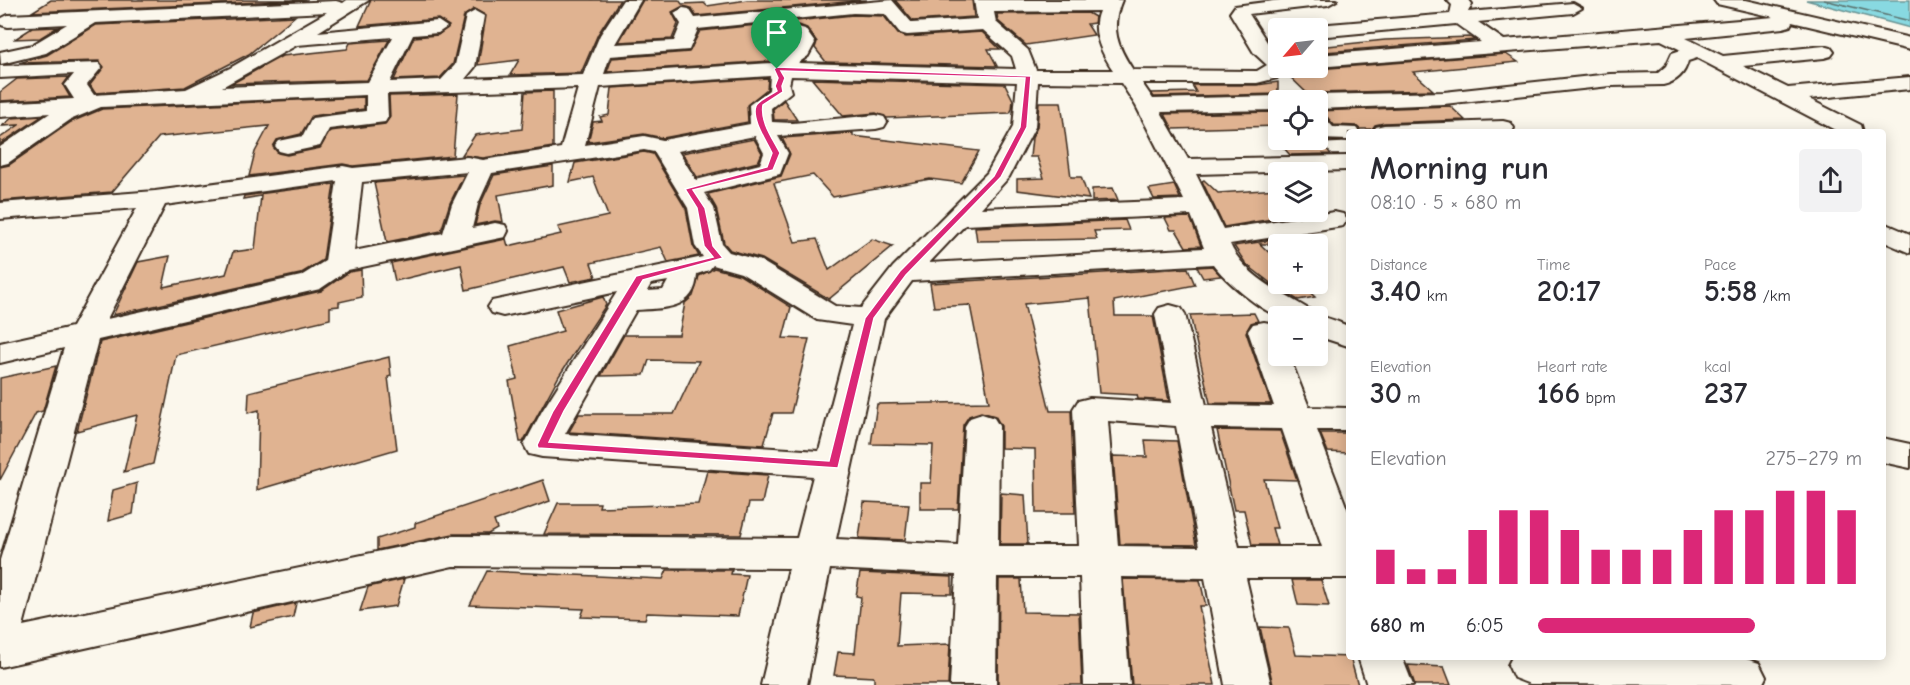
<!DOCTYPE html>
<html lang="en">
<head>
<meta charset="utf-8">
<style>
	body { margin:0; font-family:"Comic Neue",sans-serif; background:#f2f2f3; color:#2b2b33; height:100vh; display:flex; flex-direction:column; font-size:22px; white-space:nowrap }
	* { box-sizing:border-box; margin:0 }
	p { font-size:20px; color:#7c7c81 }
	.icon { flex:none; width:33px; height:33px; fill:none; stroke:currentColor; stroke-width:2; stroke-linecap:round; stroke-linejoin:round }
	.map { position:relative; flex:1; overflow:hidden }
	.sheet { position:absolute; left:1346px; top:129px; width:540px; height:531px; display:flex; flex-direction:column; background:#fff; border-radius:6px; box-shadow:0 3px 15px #0003 }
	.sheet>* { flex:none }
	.needle { width:39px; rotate:242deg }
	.buttons { position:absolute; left:1268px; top:18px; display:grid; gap:12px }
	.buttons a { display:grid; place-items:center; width:60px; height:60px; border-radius:6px; background:#fff; box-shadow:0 3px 15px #0003; font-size:30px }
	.pin { position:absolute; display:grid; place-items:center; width:51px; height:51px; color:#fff; margin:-62px -26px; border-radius:50% 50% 50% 0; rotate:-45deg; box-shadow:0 0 6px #0007 }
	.pin .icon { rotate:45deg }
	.round { display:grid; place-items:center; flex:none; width:63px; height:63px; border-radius:6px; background:#f2f2f3 }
	.summary { display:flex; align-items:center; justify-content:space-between; height:102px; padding:0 24px }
	h1 { font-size:33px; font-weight:800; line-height:45px }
	.figures { display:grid; grid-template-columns:repeat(3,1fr); gap:9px; height:102px; padding:6px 24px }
	.figures div { display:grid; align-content:center }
	.figures b { font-size:30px; font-weight:800 }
	.figures small { font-size:16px; font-weight:400 }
	.figures p { font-size:16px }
	.chart { height:168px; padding:12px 24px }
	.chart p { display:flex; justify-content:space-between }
	.chart svg { width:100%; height:108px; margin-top:6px; stroke:#db2777; stroke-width:6 }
	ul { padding:0 24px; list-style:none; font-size:20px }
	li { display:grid; grid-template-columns:96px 72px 1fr; align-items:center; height:45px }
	li i { height:15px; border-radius:8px; background:#db2777 }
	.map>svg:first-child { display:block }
</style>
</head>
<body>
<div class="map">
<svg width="1910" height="685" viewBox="0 0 1910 685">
	<rect width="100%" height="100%" fill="#fbf7ec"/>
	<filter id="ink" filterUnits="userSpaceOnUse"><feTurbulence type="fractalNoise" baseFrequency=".0167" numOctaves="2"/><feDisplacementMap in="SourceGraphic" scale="12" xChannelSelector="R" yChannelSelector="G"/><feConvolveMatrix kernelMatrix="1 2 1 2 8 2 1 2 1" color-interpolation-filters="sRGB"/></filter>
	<g filter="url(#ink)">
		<path fill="#88d9e1" stroke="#699393" stroke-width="1.5" d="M1806,0H1910V28Z"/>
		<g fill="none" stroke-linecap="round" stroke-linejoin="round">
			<path stroke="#5a706c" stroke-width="1.5" d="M1824,0L1910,21"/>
		</g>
		<g fill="#e0b391" stroke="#3b2a1e" stroke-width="1.5">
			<path d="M51,0H307L32,12Z"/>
			<path d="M371,0H620L598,34L581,73L510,75L519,60L478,65L486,16L474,9L464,16L453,64L440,78L394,80L414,37L438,35L449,26L438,19L359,26Z"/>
			<path d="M643,0H679L682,4L704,3L707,6L747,0H867L696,16L691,8L683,6L672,12L678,24L672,39L619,42Z"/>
			<path d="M895,0H972L974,17L913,21Z"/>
			<path d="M1088,13L1095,17L1094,23L1087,24L1094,35L1026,45L998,21L997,14Z"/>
			<path d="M853,15L884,16L898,34L906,37L982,32L1000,49H988L997,66L826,62L815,48L817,42L807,28L799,25L755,31L775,59L771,61L607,72L612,58L689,52L700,31Z"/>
			<path d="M295,16L249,54L185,87L95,93L90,85L104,67L99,61L19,63L47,55L96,25Z"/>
			<path d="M58,27L40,38L15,39L32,28Z"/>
			<path d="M1470,37L1475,40L1325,52L1318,47L1385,40Z"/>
			<path d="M389,40L367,80L231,84L282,56L347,49L350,43Z"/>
			<path d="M1506,54L1518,62L1413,72L1433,90L1317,93L1310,96L1285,72L1288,68L1317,69Z"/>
			<path d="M69,77L63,85L70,97L0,101V92L17,79Z"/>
			<path d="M768,78L767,89L747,105L748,122L663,138L644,134L588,142L593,122L602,121L600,117L609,115L612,88Z"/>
			<path d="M812,79L1005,84L1013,100L1012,109L1010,113L887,118L876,113L843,116Z"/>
			<path d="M1278,82V94L1154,97L1151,93L1196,92L1192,85H1257Z"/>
			<path d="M553,91V147L483,158L462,155L475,135L522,129L525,92Z"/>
			<path d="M458,94L453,156L353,166L343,164L249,176L255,152L269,126L159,137L112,192L0,201V167L9,165L71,122L102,109L364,97V109L312,116L301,134L277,140L273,147L278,153L287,155L320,148L330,131L385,124L390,117L389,96Z"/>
			<path d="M784,100L797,120H774L773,109Z"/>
			<path d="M1039,102H1061L1071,177H1081L1089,199L1017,190V179L1044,178L1037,157H1030L1032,138L1037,127Z"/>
			<path d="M1450,106L1465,120L1384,123L1375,125L1372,129H1360L1356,126L1334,125L1327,117L1317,114V111Z"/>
			<path d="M1278,112V126L1173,129L1165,114Z"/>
			<path d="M42,116L0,144V138L19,125L2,126L12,118Z"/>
			<path d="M853,133V136L979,151L961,183L930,179L833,197L813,175L774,183L795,242L817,239L829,270L872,239L893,246L829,299L762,259L730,250L724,243L716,208L708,194L781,176L790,154L782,138Z"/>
			<path d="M754,139L762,153L758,162L697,177L682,153Z"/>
			<path d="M1277,140H1317L1343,142L1321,143L1331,154L1290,155Z"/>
			<path d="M644,152L653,154L686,209L693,246L699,256L668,262L661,247L591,263L596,277L570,282L564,267L466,290L461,265L395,281L391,263L506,239L508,246L561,234L558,227L608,216L593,177L570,182L575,163Z"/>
			<path d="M553,166V185L498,195L503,222L495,221L475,225L480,205L494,175Z"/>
			<path d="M464,175L450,203L441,231L387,242L374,183Z"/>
			<path d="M1204,180L1218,193L1278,189V218L1224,227L1202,181Z"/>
			<path d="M334,184L323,260L300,274L113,315L138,262L170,256L163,287L226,274L233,252L255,249L261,196L243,199L244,196Z"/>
			<path d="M1174,185L1180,198L1154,199L1149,189Z"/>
			<path d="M1113,188L1118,200L1092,201V189Z"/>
			<path d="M1190,217L1201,246L1186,247L1176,230H1171L1165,218Z"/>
			<path d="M1125,220L1129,230L1094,231L1097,239L977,241L975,227Z"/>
			<path d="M1278,239V244H1260L1278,261V284H1301L1315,297L1298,300L1277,288L1246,264L1234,246Z"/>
			<path d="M1212,266L1221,276L1203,278L1197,267Z"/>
			<path d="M714,268L740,275L791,307L783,338L809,339L791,413H773L764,445L569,432L579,414H674L699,361L649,360L644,375L601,376L624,335H679L685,303L693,296L699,276Z"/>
			<path d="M1188,268L1195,285L1114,301L1115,316H1153L1169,401L1138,399L1137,395L1099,393L1090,298L1024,304L1050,411H1071L1075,513H1036L1035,449L1001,448V426L995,416L981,412L969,416L963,425L958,509H920V483H931L933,445L871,444L877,404L989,402L970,305L934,307L930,283Z"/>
			<path d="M361,270L362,297L339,302V306L330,307V319L176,355L153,464L124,472L137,415L77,431L100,342L321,291L349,272Z"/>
			<path d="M603,297L606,305L559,376L523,442H520L509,381L517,379L510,346L563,331L556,310Z"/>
			<path d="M1254,313L1258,321L1251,323L1246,332L1271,404L1210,403L1190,315Z"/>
			<path d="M389,357L391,376L388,377L397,449L257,490L259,410L248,413L249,392Z"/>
			<path d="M56,366L43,411L36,413L0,480V378Z"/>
			<path d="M1217,430L1280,431L1297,480L1264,479L1277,528H1272L1277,545H1252L1244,510H1234Z"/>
			<path d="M1320,433H1348V453L1328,452Z"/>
			<path d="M1145,440L1177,441L1196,545L1120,544L1113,456L1147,457Z"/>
			<path d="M707,471L768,475L762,503H749L741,535L544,534L558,503H600L599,507L698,504Z"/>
			<path d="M543,480L550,501L494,521L497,529L488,534H453L377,550V539L415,527V523Z"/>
			<path d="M137,483L133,514L108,521L113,490Z"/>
			<path d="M1001,493L1025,495L1028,544H1000Z"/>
			<path d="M864,502L909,504L905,540L859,538Z"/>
			<path d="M667,570H732L731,574L747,575L738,616L647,613L645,619L581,617L584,609L470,605L487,571L663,579Z"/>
			<path d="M860,573L952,577V594L901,593L897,646L950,644L948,685H874V677L834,675L838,652L855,653L861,597L856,596Z"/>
			<path d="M404,579L396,606L360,611L368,587Z"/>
			<path d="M999,579H1021L1023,612L1079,613L1082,685H998Z"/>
			<path d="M1123,579L1200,580L1206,606H1199L1215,685H1132Z"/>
			<path d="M1292,580H1321L1329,606L1298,605Z"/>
			<path d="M296,603L293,617L250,627L253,613Z"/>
			<path d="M1260,627L1289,628L1296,655L1350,657L1358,685H1273Z"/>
			<path d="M1408,665L1444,667L1451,685H1415Z"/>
		</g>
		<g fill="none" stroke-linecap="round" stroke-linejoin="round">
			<defs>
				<g id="minor">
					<path d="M347,0H369L318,32L438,21L447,27L438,33L413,35L390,82L441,80L455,65L466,16L475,11L484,16L475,67L465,79L583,75L600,35L623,0H641L615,44L674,41L681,24L674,13L683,8L689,9L695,18L892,0L912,23L977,19L974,0H1122C1110,28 1117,46 1133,70L1257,71L1267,65L1254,53L1230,13L1235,6L1281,0H1337L1328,5L1249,14L1269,45L1278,54V68H1286L1277,78L1257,83H1142L1153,99L1278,96L1287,100H1278V110L1161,112L1188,159L1348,156V170L1196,174L1223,229L1334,212L1343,214L1347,220L1343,226L1230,244C1244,276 1281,292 1310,310L1314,316C1303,316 1291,318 1280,316C1262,313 1224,279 1213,264L912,281L884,319L836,539L958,545L965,426L970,418L982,414L994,418L999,426L998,546H1079L1073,409L1078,401L1090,398L1172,403L1155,314L1159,308L1170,305L1181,308L1185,314L1206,405L1274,406L1248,331L1253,324L1264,322L1275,324L1278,329V356H1289L1309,407L1348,408V430H1317L1348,511V578H1246L1271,685H1225L1205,578L1121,577L1130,685H1084L1080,577H997L996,685H950L956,575L830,569L807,685H761L789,568L453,566L0,667V560L64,348L0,363V343L72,327L137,208L0,219V203L155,191L343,166L353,168L467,157L483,160L561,148L578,88L387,94L388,117L385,122L329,129L320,146L287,153L279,151L275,146L279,141L303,136L312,118L366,111V95L101,107L70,120L8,163L0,165V147L50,113L0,117V103L74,99L65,85L74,74L0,78V66L99,63L102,67L87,85L94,95L186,89L230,68L327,12L95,23L46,53L1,64L0,52L32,45L67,24L8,27L1,25L0,19L8,15L336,1L343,3ZM1099,11C1090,31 1102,54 1113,70H1036L1028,50L996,22L994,12ZM853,13L885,14L900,33L907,35L983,30L1012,56L1016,69L798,63L808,56L815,43L805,29L798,27L789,33L795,43L793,49L772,63L604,74L610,56L689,50L698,29ZM393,37L368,82L222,87L297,45ZM770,76L769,90L749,105L750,124L663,140L644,136L585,145L600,87ZM791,76L1017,82L1013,127L987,173L893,267L861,308L835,306L761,261L729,252L722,244L714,208L704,193L780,174L788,153L778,136L876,129L884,127L887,122L884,117L876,115L793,123L772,122L771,108L791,92L789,85ZM1038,82L1121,83L1136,106L1184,200L981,208L1009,177L1035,127ZM755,136L764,153L760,164L696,180L678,151ZM644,150L654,152L688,208L695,246L703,257L492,301L488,307L492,313L503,316L617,292L542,411L524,445L529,454L542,457L813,476L797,538L453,536L23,626L98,340L320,289L348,270L505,237L508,231L505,225L495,223L472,228L478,204L492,173ZM468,172L452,204L443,233L354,251L362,182ZM337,181L325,261L301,276L107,319L165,205ZM1191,215L1204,248L929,263L965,225ZM713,265L741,273L817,320L852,325L819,451L565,434L636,310C664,308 696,310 697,274L709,270ZM668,281L663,290L647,291L651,284ZM1108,421L1176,426L1199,547L1118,546ZM1211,428L1282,429L1322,547H1239Z"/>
					<path d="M1447,0H1469L1472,4L1468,12L1573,3L1582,8L1573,13L1478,22L1504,40L1774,17L1717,4L1714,0H1746L1910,38V50L1792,22L1790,26L1783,28L1686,38L1723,56L1824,46L1831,48L1834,52L1831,56L1824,58L1743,66L1788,88L1910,77V89L1809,99L1861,125L1863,132H1839L1697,58L1688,61C1685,74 1676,82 1663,85L1610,86L1444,104L1317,109V100H1307L1317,95L1444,92L1610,74L1658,73L1666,66L1672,53L1681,50L1661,40L1317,67V55L1481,42L1456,24L1317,37V28H1309L1317,25L1450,14L1452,5Z"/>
					<path d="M1317,116L1325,118L1333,127L1356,128L1359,132H1348V140L1319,139Z"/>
					<path d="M1503,121L1511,123L1514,128L1512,132H1373L1376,127L1384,125Z"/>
					<path d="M1882,222L1910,234V253L1882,241Z"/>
					<path d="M1314,316C1326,316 1338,322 1348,326V346L1317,336V316Z"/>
					<path d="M1882,438L1910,444V468L1882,462Z"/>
					<path d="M1358,657H1402L1413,685H1367Z"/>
					<path d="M1512,657L1743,658L1759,663L1766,677L1762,685L1530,684L1514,678L1508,665Z"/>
				</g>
			</defs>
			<use href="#minor" stroke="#3b2a1e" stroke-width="4"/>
			<use href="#minor" fill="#fbf7ec" fill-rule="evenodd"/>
		</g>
	</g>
	<path fill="#db2777" stroke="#fff" stroke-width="1.5" fill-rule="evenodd" d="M777,67L1031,76L1027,127L1001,177L906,275L874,318L838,468L538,448L537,445L553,411L636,276L713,257L704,246L697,208L685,189L767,167L772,153C767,142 751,119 756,106C759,100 771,95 777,91L775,86L778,78L774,69ZM781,71L1025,78L1020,127L994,176L900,271L865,318L829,461L549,442L564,411L643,280L723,258L713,246L705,208L693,190L773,170L780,153C773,139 760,122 763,105L783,92L782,86L785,78Z"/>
</svg>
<div class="buttons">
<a><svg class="needle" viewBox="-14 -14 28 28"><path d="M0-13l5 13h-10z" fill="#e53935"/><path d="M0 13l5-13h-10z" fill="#7c7c81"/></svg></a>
<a><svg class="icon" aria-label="locate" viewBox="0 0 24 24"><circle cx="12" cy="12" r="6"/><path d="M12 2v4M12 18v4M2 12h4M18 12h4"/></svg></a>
<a><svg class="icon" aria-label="layers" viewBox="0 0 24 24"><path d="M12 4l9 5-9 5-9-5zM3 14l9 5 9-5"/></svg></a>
<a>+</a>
<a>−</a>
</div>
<div class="pin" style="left:777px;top:69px;background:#1e9e55"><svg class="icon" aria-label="arrive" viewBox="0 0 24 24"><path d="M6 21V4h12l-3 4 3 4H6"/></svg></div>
<section class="sheet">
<div class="summary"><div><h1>Morning run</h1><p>08:10 · 5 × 680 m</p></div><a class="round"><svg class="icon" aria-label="share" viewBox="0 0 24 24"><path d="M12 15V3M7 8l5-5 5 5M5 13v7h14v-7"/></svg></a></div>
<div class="figures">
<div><p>Distance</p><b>3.40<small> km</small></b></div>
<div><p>Time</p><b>20:17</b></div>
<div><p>Pace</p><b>5:58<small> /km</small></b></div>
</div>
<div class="figures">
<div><p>Elevation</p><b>30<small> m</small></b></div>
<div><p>Heart rate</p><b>166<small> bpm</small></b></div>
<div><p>kcal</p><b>237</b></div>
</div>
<div class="chart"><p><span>Elevation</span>275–279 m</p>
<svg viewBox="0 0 160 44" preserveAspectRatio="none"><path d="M5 44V30M15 44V38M25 44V38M35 44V22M45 44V14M55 44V14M65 44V22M75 44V30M85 44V30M95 44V30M105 44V22M115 44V14M125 44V14M135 44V6M145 44V6M155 44V14"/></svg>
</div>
<ul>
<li><b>680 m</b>6:05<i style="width:67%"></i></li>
</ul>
</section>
</div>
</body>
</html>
